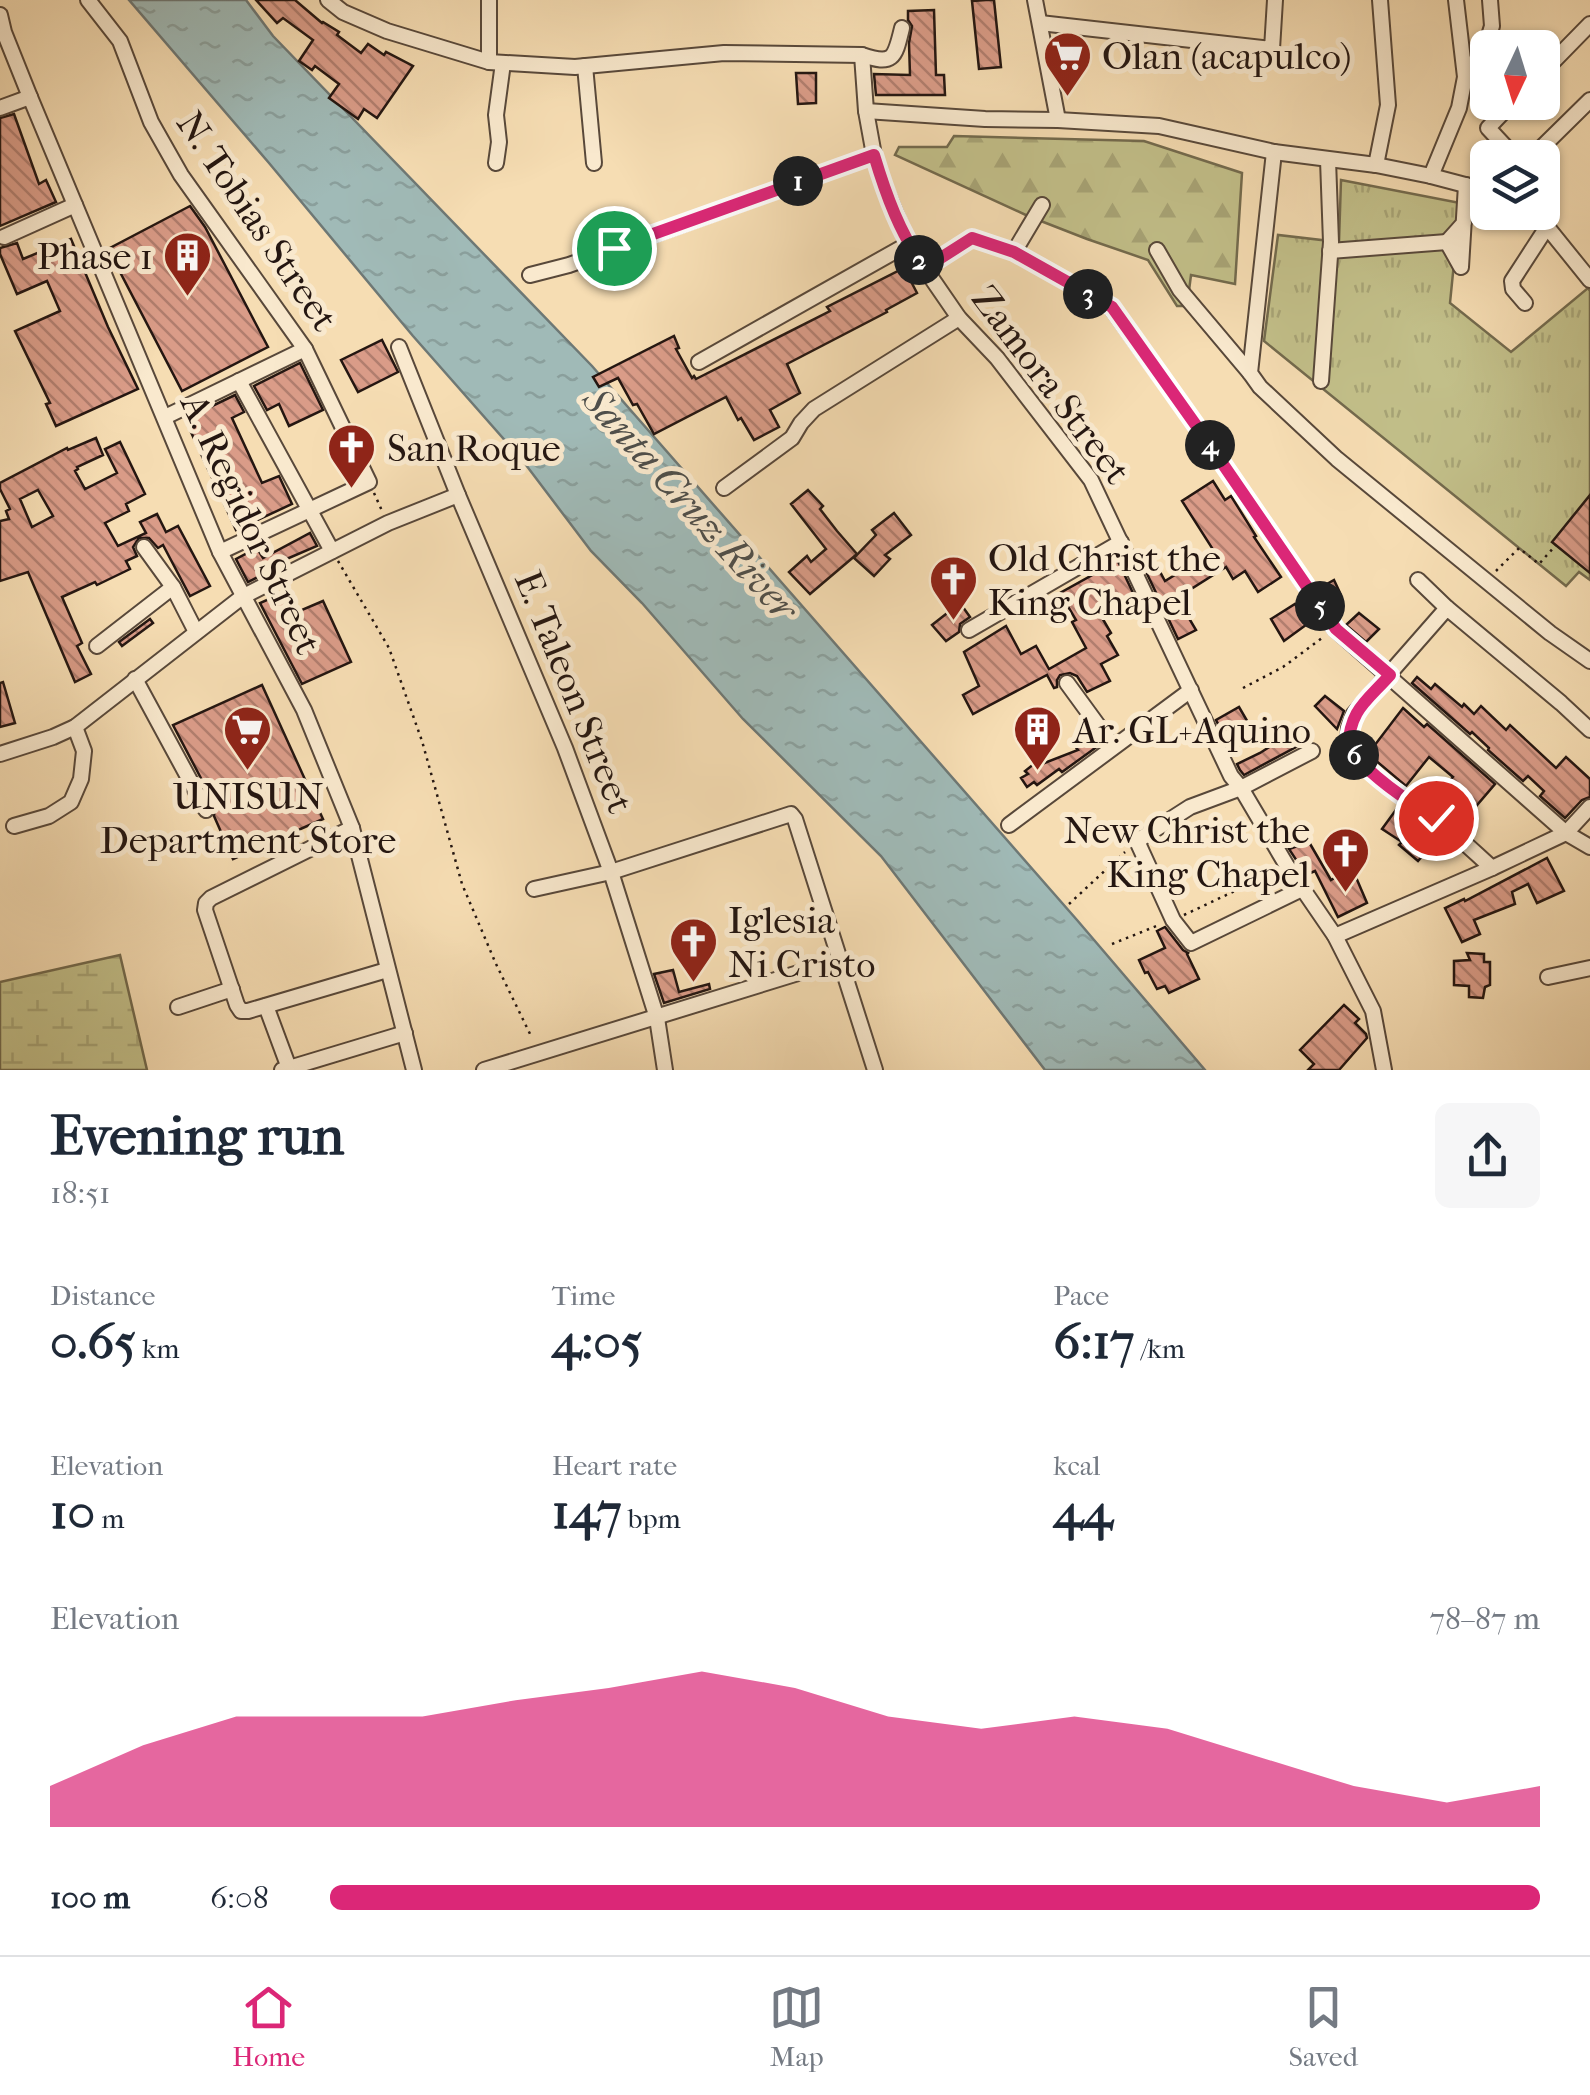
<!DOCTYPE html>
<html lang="en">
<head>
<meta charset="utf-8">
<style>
	body { margin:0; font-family:"IM FELL French Canon",serif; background:#f6f6f7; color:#1f2937; height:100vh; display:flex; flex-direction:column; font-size:38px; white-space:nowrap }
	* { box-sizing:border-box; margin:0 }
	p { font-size:32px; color:#747a83 }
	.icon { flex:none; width:55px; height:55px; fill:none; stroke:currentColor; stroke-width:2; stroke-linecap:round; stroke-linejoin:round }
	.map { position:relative; height:1070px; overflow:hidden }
	.side { display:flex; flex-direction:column; background:#fff; flex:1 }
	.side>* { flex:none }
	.needle { width:65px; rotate:184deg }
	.tools { position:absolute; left:1470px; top:30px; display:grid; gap:20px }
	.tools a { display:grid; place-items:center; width:90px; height:90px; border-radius:15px; background:#fff; box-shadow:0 2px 8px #0004; font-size:50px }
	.pin { position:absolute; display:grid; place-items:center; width:85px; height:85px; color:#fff; margin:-42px; border:5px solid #fff; border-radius:50%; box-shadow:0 2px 10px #0007 }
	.km { position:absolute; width:50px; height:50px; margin:-25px; border-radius:50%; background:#222; color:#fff; font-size:28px; line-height:50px; text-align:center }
	.round { display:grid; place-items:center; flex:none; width:105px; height:105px; border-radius:15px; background:#f6f6f7 }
	.headline { display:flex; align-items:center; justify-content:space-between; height:170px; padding:0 50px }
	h1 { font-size:55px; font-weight:700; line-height:75px }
	.figures { display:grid; grid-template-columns:repeat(3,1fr); gap:15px; height:170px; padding:10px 50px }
	.figures div { display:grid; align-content:center }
	.figures b { font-size:50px; font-weight:700 }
	.figures small { font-size:28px; font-weight:400 }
	.figures p { font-size:28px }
	.chart { height:280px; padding:20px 50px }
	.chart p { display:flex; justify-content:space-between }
	.chart svg { width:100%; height:180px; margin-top:10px; fill:#db2777; opacity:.7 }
	ul { padding:0 50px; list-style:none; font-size:32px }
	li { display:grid; grid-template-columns:160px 120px 1fr; align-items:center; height:75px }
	li i { height:25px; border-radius:12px; background:#db2777 }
	.tabs { display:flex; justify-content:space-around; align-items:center; height:140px; border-top:2px solid #e0e1e3; background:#fff; font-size:28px; color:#747a83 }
	.tabs a { display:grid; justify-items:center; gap:5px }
	.tabs .active { color:#db2777 }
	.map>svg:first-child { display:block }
</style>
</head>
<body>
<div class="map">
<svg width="1590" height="1070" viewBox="0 0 1590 1070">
	<defs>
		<pattern id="grass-tufts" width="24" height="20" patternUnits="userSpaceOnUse" patternTransform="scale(2.5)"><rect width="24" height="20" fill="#c2bf89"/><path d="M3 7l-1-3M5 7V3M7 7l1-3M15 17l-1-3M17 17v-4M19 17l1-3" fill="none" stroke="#a7a375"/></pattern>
		<pattern id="forest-firs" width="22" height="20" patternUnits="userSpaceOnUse" patternTransform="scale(2.5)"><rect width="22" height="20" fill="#c2bf89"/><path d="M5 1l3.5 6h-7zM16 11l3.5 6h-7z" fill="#a7a375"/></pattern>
		<pattern id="wetland-marsh" width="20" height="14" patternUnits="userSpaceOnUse" patternTransform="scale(2.5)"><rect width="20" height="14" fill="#c2bf89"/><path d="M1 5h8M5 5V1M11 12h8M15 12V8" fill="none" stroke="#a7a375"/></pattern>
		<pattern id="water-ripples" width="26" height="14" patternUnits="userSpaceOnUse" patternTransform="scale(2.5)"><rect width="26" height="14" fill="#a0bab7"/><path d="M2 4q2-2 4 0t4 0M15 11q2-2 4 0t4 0" fill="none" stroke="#8a9f9c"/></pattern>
		<pattern id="building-back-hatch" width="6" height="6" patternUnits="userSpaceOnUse" patternTransform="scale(2.5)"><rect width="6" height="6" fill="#da9c88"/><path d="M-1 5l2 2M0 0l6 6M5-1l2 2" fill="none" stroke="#b17e6e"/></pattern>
	</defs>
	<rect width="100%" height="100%" fill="#f6ddb3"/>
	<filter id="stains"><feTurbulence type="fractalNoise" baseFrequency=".002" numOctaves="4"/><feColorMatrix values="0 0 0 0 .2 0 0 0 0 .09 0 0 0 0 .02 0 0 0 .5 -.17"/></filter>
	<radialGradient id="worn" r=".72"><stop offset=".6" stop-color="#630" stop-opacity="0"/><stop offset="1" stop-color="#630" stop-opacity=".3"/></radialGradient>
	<path fill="url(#grass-tufts)" stroke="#736a4d" stroke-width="2.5" d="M1341,180L1460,203L1450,303L1511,352L1588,288L1590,291V580L1579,572L1566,586L1264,341L1278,235L1339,242Z"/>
	<path fill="url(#forest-firs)" stroke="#736a4d" stroke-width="2.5" d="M954,136L1144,141L1242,173L1235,284L1191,275L1187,306H1177L1148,260L1087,239L1028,216L895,155L899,147H947Z"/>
	<path fill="url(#wetland-marsh)" stroke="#736a4d" stroke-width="2.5" d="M120,955L147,1070H0V982Z"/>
	<path fill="url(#water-ripples)" stroke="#6e7875" stroke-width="2.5" d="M129,0H246L273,36L592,366L1077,920L1205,1070H1045L881,856L743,719L642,603L591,551L523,461L413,336L269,163Z"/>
	<g fill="url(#building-back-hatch)" stroke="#241611" stroke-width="2.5" fill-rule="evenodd">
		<path d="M256,0H295L322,23L323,22L339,32L337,35L361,53L368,44L384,55L386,52L413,66L377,118L364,109L358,119L329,98L339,84L315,66L312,70L299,61L313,40L283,18L277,23Z"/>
		<path d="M986,0H994L1001,67L979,69L972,1Z"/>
		<path d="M934,10L936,75H944L945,95H876L874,74L910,75L909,43L912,26L908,20V11Z"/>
		<path d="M796,73H816V103L798,104Z"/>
		<path d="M14,114L39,184L46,180L56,202L0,226V118Z"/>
		<path d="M190,206L205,227L268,347L182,391L108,249Z"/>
		<path d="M71,239L108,327L138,389L56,426L46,404L50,403L15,331L60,311L47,281L17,294L0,254V248L17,243L23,259Z"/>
		<path d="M904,268L917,293L886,310L887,312L787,364L800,393L770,410L779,427L754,440L741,418L738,420L726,397L654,434L637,404L633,405L618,378L599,387L593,377L674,336L679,348L676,349L692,378L694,376L696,379L830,311L827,307Z"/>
		<path d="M382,340L398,372L358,392L341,360Z"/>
		<path d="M300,363L323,410L289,426L279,404L267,410L254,386Z"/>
		<path d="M235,395L244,412L232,418L262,483L279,476L292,504L236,530L185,419Z"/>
		<path d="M96,438L103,455L77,467L78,469L75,471L85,489L117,473L105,449L120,442L145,494L126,504L129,511L105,523L118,546L146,533L140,522L157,514L166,532L178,526L210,586L190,596L163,545L158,548L149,538H139L133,547L137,556L126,561L130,569L97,585L95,582L62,597L82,643L77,646L91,674L75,682L28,572L0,581V521L9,519L6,511L10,509L0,489V483L67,448L68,450ZM38,490L53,516L32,527L20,499Z"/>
		<path d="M1213,481L1225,500L1231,496L1256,536L1254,537L1281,577L1258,592L1245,571L1233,579L1226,567L1177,598L1196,630L1178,639L1140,559L1151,555L1165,581L1214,551L1182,501Z"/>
		<path d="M808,490L823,506L820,509L837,531L857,554L810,594L789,572L807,556L811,562L826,549L791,504Z"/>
		<path d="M1590,495V573L1552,542Z"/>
		<path d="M894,513L911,535L885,555L890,559L874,576L854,558L876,535L872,530Z"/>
		<path d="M310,533L317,546L268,567L270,571L248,582L236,559L257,548L263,558Z"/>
		<path d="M1116,557L1134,595L1103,608L1106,614L1101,616L1111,633L1107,636L1118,655L1101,664L1110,681L1087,692L1077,676L1070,673L1060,675L1057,680V687L1054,688L1047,675L973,714L963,695L979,686L964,652L1006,626L1021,654L1036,646L1049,669L1086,648L1072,622L1076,620L1060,593L1103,569L1101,566Z"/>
		<path d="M1334,580L1341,595L1329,602L1320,588Z"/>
		<path d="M285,592L295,613L323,601L351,662L302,684L260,603Z"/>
		<path d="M960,603L970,617L960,624L959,632L946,641L932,625Z"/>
		<path d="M1295,604L1310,622L1284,641L1271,619Z"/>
		<path d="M1359,613L1379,629L1366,642L1346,625Z"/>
		<path d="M150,619L153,623L122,646L119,642Z"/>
		<path d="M1417,677L1431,689L1435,684L1462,707L1464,704L1474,714L1481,706L1506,730L1510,725L1556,768L1566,757L1590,779V797L1582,800L1565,818L1540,796L1544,791L1528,776L1523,781L1488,750L1489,748L1472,732L1470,734L1412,683Z"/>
		<path d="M3,682L15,723L0,727V683Z"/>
		<path d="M262,685L323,819L233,859L214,816L215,805L173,725Z"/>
		<path d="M1325,696L1344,711L1337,729L1315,706Z"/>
		<path d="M1239,707L1253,731L1228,744L1216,720Z"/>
		<path d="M1403,708L1424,727L1427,724L1495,784L1460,825L1431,803L1453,777L1429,757L1406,786L1368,754Z"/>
		<path d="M1089,734L1098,746L1062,772L1059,769L1037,785L1034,782L1027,787L1021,778L1028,774L1025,771L1039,760L1042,764L1078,750L1074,745Z"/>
		<path d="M1288,735L1296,747L1244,775L1240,770L1237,764L1260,753Z"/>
		<path d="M1398,807L1415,822L1417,819L1440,836L1418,861L1399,845L1402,842L1382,829Z"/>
		<path d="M1309,842L1331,880L1352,868L1367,903L1338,917L1315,871L1306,875L1289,849Z"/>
		<path d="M1547,858L1564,891L1537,903L1528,884L1512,892L1515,904L1474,920L1480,934L1462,942L1445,908L1464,899L1465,901Z"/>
		<path d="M1165,927L1183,950L1188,953L1187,954L1199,979L1169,993L1165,986L1157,989L1148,972L1145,973L1139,960L1165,948L1157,931Z"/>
		<path d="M1467,953L1484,954V962H1490V985L1485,987L1483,998L1469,997V986L1454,985V961L1470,960Z"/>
		<path d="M673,970L679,992L709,984L710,989L664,1003L654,974Z"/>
		<path d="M1344,1005L1359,1019L1355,1023L1366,1034L1367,1038L1339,1070H1308L1314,1064L1300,1050Z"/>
	</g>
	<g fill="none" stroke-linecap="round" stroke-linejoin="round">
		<defs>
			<g id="minor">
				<path d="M88,0L120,41L151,122L181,175L305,349L369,482L220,552"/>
				<path d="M328,0L343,12L387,31L489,62L575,67L724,53L862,55C894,66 895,57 902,28"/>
				<path d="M1035,0L1058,120"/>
				<path d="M0,15L4,32L30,97L220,552L304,710L352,828L414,1070"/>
				<path d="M1040,23L1272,49L1275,0"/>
				<path d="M862,55L866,111L874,155L884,186L908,244L959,318L997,358L1091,480L1231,776L1241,788L1287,866L1335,936L1373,1011L1384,1070"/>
				<path d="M489,62V0"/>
				<path d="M585,66L594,163"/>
				<path d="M1542,73L1590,24"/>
				<path d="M1465,77L1487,42L1492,26L1490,0"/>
				<path d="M1513,102L1488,128L1516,158"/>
				<path d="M0,108L30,97"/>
				<path d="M866,111L985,119L1058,120L1159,126L1274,152L1376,165L1431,176L1488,191"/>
				<path d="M1274,152L1250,373L1260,387L1337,459L1550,633L1590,661"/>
				<path d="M1531,158L1590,100"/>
				<path d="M496,163L499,142L496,115L503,63"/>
				<path d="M1376,165L1388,105L1380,0"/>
				<path d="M1431,176L1459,108L1465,77L1456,0"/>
				<path d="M1535,212L1590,280"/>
				<path d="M1464,223L1447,242L1461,267L1466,185"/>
				<path d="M4,237L75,205"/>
				<path d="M1157,250L1180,290L1250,373"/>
				<path d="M1330,251L1447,242"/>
				<path d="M1014,252L1042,205"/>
				<path d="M925,268L972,238L1014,252L1111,307L1205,438L1335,629L1566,833L1590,847"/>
				<path d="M530,275L569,265L874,155"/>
				<path d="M1525,303L1513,289L1512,281L1547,227"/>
				<path d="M399,347L458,495L565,748L611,872L657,1018L665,1070"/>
				<path d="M699,362L908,244"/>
				<path d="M239,381L332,551"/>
				<path d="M1321,381L1331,242L1328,160"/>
				<path d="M165,417L305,349"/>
				<path d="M724,488L792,438L801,423L814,409L959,318"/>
				<path d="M144,547L173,587L196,632"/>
				<path d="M1418,580L1447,608"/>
				<path d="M969,630L1121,542"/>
				<path d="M97,646L173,587"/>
				<path d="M135,679L206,810"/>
				<path d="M1067,683L1113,746"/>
				<path d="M0,754L53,737L75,727L242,597L388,523L458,495"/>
				<path d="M1009,825L1191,690"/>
				<path d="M14,826L49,816L71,802L81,779L84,751L75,727"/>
				<path d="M352,828L211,898L206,903L205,910L237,1005L241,1011H248L387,970"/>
				<path d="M1492,868C1473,851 1454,832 1433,817C1400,794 1373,779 1348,747L1349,728L1354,714L1447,608L1561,703L1590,730"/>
				<path d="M534,889L611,872L791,814L795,819L875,1070"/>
				<path d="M1302,889L1191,943L1173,920L1137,841L1190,807L1241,788L1312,751"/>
				<path d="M1335,936L1492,868L1566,833L1590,807"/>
				<path d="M1548,977L1590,968"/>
				<path d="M266,1006L289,1068L282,1070"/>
				<path d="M178,1007L232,989"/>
				<path d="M289,1068L405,1033"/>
				<path d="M484,1070L808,970L841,963"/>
			</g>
		</defs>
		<use href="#minor" stroke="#58483a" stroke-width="18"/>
		<g stroke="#241611" stroke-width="2.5" stroke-dasharray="2.5 5" stroke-linecap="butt">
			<path d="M374,493L383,513"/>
			<path d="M338,561L389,648L422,741L462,884L496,964L532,1038"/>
			<path d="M1496,571L1519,548L1539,564L1556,545"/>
			<path d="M1243,688L1283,667L1322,638"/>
			<path d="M1069,904L1125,852"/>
			<path d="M1184,915L1277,871"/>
			<path d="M1112,944L1159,925"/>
		</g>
		<use href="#minor" stroke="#f9e9ce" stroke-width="14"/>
	</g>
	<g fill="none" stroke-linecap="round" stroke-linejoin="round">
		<defs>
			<path id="route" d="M614,248L874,155C886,195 900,234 925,268L972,238L1014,252L1112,307L1205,438L1336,629L1390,675C1366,702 1350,709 1348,748C1373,778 1403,798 1436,818"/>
		</defs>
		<use href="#route" stroke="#fff" stroke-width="20"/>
		<use href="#route" stroke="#db2777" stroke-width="12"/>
	</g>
	<defs>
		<symbol id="supermarket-pin" viewBox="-11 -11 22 30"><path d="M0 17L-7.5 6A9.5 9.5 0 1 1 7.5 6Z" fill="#8f2418" stroke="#f9e9ce"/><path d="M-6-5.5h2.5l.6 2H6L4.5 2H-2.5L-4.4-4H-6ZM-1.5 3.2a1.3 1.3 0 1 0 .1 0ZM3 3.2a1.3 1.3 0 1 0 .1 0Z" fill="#fff"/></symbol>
		<symbol id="building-pin" viewBox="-11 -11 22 30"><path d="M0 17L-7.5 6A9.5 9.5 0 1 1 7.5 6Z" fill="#8f2418" stroke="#f9e9ce"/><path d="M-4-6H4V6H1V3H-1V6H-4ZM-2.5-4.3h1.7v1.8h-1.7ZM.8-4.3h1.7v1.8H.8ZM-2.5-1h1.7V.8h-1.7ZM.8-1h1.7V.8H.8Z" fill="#fff"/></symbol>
		<symbol id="church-pin" viewBox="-11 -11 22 30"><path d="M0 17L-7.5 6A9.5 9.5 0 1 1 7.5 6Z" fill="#8f2418" stroke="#f9e9ce"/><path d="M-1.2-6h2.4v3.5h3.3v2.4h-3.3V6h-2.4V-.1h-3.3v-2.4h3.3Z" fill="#fff"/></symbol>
	</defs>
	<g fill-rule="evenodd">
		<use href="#supermarket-pin" x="1040" y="28" width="55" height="75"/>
		<use href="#building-pin" x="160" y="228" width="55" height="75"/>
		<use href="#church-pin" x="324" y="420" width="55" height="75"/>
		<use href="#church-pin" x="926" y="552" width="55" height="75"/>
		<use href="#supermarket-pin" x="220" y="702" width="55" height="75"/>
		<use href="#building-pin" x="1010" y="702" width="55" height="75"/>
		<use href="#church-pin" x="1318" y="824" width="55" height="75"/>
		<use href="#church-pin" x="666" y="914" width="55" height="75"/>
	</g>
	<g text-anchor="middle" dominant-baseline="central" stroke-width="10" stroke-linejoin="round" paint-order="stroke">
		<g font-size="38" fill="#241611" stroke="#f9e9ce" text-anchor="start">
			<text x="1102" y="56">Olan (acapulco)</text>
			<text x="153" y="256" text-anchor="end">Phase 1</text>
			<text x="387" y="448">San Roque</text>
			<text x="988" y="558">Old Christ the<tspan x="988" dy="44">King Chapel</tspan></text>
			<text x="1073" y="730">Ar. GL+Aquino</text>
			<text x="248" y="796" text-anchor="middle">UNISUN<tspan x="248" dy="44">Department Store</tspan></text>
			<text x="1310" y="830" text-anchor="end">New Christ the<tspan x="1310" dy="44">King Chapel</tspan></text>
			<text x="728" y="920">Iglesia<tspan x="728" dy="44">Ni Cristo</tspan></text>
		</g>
		<g font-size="38" fill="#241611" stroke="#f9e9ce">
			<text transform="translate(257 221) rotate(56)">N. Tobias Street</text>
			<text transform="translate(1051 385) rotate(53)">Zamora Street</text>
			<text transform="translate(251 524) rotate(65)">A. Regidor Street</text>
			<text transform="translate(574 692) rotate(68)">E. Taleon Street</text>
		</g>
		<g font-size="40" font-style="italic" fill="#4f4f4b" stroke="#f9e9ce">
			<text transform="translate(690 504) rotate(48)">Santa Cruz River</text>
		</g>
	</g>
	<rect width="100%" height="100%" filter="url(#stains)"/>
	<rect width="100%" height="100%" fill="url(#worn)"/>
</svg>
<div class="tools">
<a><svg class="needle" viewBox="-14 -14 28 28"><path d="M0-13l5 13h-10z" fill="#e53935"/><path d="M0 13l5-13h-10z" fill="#747a83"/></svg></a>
<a><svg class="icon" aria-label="layers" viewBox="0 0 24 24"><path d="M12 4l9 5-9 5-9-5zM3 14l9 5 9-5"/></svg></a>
</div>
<div class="pin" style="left:614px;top:248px;background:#1e9e55"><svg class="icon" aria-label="arrive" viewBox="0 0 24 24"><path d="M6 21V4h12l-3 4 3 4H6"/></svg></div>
<div class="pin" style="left:1436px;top:818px;background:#d93025"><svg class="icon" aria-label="check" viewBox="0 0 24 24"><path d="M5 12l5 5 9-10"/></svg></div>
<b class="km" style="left:798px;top:181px">1</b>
<b class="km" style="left:919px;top:260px">2</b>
<b class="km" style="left:1088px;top:294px">3</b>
<b class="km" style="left:1210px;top:445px">4</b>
<b class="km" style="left:1320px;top:606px">5</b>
<b class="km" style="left:1354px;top:755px">6</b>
</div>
<section class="side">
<div class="headline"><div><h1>Evening run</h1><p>18:51</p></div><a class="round"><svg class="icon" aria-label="share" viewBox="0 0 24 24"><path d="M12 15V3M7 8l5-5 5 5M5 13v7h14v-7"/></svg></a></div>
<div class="figures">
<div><p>Distance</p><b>0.65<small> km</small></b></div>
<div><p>Time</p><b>4:05</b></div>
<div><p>Pace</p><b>6:17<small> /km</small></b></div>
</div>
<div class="figures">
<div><p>Elevation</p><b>10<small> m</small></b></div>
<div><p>Heart rate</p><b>147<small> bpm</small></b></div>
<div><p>kcal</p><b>44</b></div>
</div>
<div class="chart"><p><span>Elevation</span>78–87 m</p>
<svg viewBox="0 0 160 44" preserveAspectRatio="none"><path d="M0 44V34L10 24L20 17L30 17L40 17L50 13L60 10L70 6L80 10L90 17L100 20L110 17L120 20L130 27L140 34L150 38L160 34V44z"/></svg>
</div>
<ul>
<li><b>100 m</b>6:08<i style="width:100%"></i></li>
</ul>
</section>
<nav class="tabs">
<a class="active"><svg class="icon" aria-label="home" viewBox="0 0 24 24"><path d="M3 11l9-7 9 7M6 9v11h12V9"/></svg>Home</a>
<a><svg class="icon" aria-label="map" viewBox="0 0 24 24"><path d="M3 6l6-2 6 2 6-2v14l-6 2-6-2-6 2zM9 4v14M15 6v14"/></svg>Map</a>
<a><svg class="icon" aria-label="saved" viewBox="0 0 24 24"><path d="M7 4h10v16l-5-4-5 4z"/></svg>Saved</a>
</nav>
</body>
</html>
